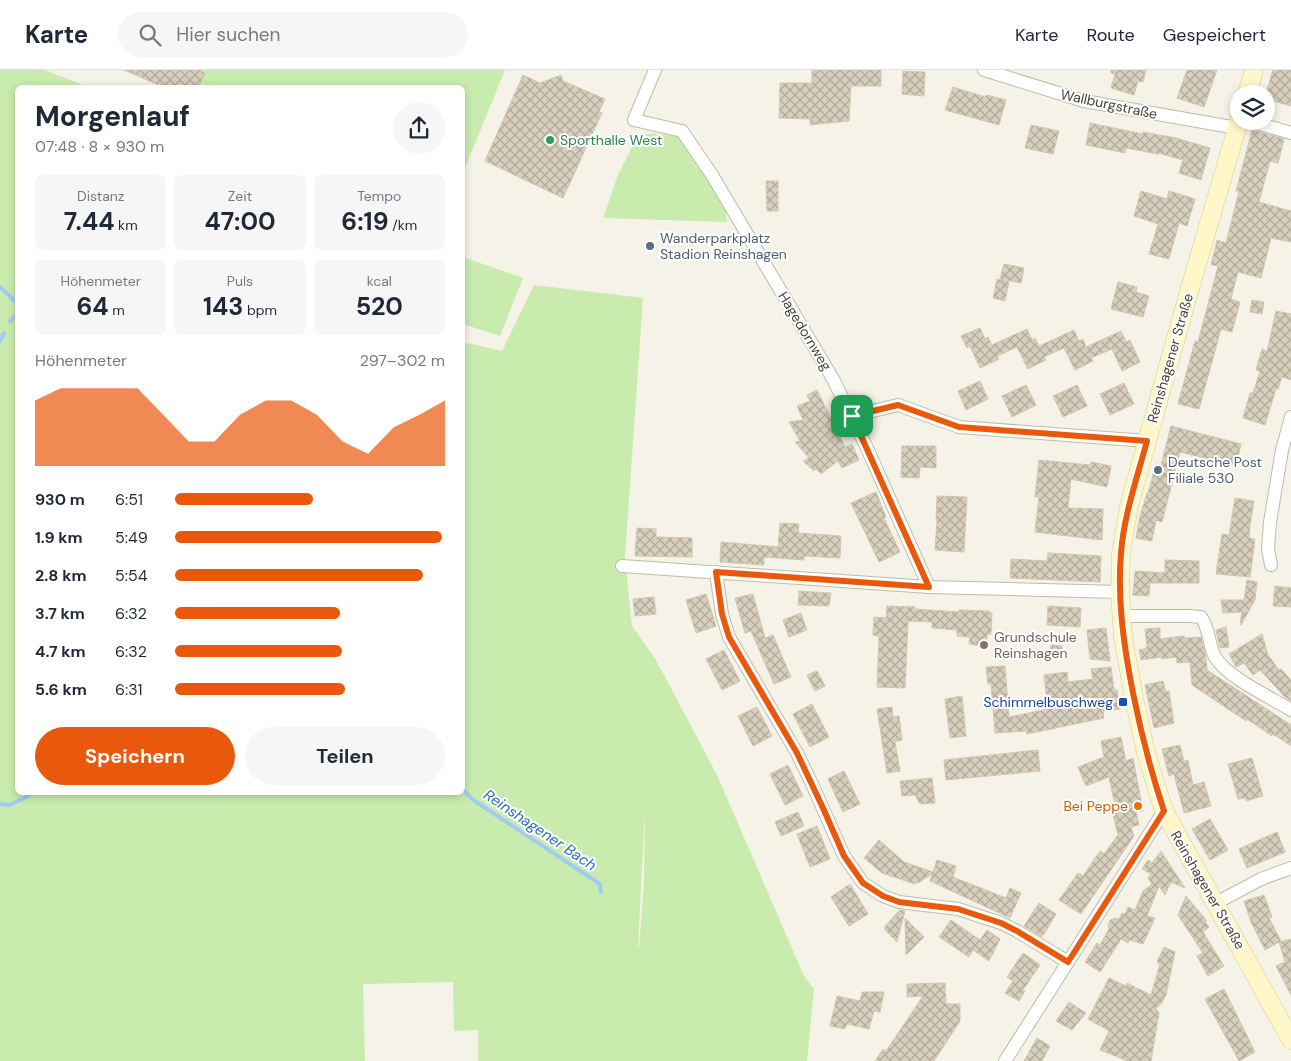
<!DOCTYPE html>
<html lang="de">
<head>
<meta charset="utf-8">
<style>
	body { margin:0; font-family:"DM Sans",sans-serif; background:#f6f6f7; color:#1f2937; height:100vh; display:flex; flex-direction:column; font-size:19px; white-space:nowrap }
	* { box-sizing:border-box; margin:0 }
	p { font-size:16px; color:#747a83 }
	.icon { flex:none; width:28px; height:28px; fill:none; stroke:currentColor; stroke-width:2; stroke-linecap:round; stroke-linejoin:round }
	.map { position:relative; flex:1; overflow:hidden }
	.details { position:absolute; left:15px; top:15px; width:450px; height:710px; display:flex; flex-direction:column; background:#fff; border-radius:8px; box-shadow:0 2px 8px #0003 }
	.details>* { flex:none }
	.tools { position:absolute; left:1230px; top:15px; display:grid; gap:10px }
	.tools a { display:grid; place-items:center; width:45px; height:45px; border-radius:50%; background:#fff; box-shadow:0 2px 8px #0003; font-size:25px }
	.pin { position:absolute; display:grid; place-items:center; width:42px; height:42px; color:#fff; margin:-21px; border-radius:10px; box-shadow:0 2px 8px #0006 }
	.round { display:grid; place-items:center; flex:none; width:52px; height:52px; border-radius:26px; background:#f6f6f7 }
	.summary { display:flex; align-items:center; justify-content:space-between; height:85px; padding:0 20px }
	h1 { font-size:28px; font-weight:700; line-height:38px }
	.metrics { display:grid; grid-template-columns:repeat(3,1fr); gap:8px; height:85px; padding:5px 20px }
	.metrics div { display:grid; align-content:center; border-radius:8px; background:#f6f6f7; text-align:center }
	.metrics b { font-size:25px; font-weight:700 }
	.metrics small { font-size:14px; font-weight:400 }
	.metrics p { font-size:14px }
	.chart { height:140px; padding:10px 20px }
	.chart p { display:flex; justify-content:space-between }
	.chart svg { width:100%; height:90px; margin-top:5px; fill:#ea580c; opacity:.7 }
	.cta { display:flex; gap:10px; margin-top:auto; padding:10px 20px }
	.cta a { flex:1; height:58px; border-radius:30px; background:#ea580c; color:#fff; font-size:20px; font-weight:700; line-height:58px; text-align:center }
	.cta a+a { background:#f6f6f7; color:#1f2937 }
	ul { padding:0 20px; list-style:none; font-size:16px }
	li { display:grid; grid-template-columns:80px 60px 1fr; align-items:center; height:38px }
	li i { height:12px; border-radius:6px; background:#ea580c }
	header { display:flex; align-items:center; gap:30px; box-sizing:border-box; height:70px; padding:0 25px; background:#fff; border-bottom:1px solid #e0e1e3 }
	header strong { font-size:24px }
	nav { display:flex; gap:28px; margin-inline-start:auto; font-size:18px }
	.search { width:350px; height:45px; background:#f6f6f7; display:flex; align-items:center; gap:12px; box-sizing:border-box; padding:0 18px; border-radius:28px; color:#747a83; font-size:19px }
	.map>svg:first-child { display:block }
</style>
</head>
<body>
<header>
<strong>Karte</strong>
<div class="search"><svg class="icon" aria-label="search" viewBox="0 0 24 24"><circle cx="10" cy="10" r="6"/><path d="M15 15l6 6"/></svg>Hier suchen</div>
<nav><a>Karte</a><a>Route</a><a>Gespeichert</a></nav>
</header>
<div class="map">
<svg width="1291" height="991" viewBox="0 0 1291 991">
	<defs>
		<pattern id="building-cross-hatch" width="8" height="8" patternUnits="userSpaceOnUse" patternTransform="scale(1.25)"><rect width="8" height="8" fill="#d7cfbc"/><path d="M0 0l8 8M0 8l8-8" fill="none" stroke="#b0aa9a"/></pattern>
	</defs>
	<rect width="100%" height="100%" fill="#f5f2e7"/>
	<g fill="#c9ebae" fill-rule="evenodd">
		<path d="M0,0H45L88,17L18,18V722H462L463,272L502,281L534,215L643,228L625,487L632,556L656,590L717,705L804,906L814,919L807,991H478V960L454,961L453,912L363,914L365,991H0ZM645,739L644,814L639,877H638Z"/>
		<path d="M122,0H505L463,103L462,18L163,17Z"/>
		<path d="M652,63L681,67L726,139L727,152L603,148L618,105L637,67Z"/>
		<path d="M463,187L523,208L500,266L463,254Z"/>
	</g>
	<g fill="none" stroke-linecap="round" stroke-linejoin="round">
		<g stroke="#a1caf4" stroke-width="4">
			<path d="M0,217L18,234"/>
			<path d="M10,251L18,244"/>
			<path d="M0,271L4,263"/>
			<path d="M462,718L472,729L600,814L601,822"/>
			<path d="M0,734L10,735L30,725L32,722"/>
		</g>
	</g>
	<g fill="url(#building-cross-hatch)" stroke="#d2c8af">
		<path d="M125,0H199L205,3L198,18H165Z"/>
		<path d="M812,0H881V16H851L849,51L810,55V49L779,48L780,13H812Z"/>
		<path d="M1111,0H1146L1143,12L1138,11L1134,25L1111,18L1115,4L1111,3Z"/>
		<path d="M1187,0H1217L1204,37L1177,28Z"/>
		<path d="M1273,0H1291V36L1266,29V23Z"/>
		<path d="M903,1L925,2L924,26L902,24Z"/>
		<path d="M523,5L540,13L561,5L563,11L605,29L599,42L602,43L563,128L485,91Z"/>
		<path d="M953,17L985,27L986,25L1006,30L999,55L945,40Z"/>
		<path d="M1090,53L1143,64V62L1176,68L1210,78L1201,110L1179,103L1183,90L1158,83V84L1126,78L1125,83L1086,75Z"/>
		<path d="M1031,55L1059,61L1053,84L1025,78Z"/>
		<path d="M1252,60L1284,69L1278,93L1270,91L1259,132L1291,141V172L1271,168L1261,208L1238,202L1231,229L1240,232L1232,262L1221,259L1199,339L1178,334L1195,271L1198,272L1218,196L1211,195L1217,170L1226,173L1239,121H1236Z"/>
		<path d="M766,111H778V141H767Z"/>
		<path d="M1141,121L1167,129L1169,121L1195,129L1187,156L1179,153L1169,189L1149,184L1158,154L1134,146Z"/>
		<path d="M1004,194L1024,198L1021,213L1000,209Z"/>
		<path d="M997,209L1009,212L1005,231L993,228Z"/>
		<path d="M1118,212L1137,217L1136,222L1149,226L1143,247L1111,239Z"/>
		<path d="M1252,230L1264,232L1262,244L1250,242Z"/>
		<path d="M1276,241L1291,244V310L1282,307L1278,319H1276L1265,355L1243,348L1250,323H1253L1260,301L1256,300L1262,279L1267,281Z"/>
		<path d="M980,258L985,269L988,267L992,275L1027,259L1032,270L1035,268L1039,276L1074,260L1079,271L1083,269L1086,277L1121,261L1126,272L1130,270L1140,292L1122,301L1112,279L1091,288L1093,291L1075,300L1064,278L1044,287L1046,290L1028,299L1017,277L997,286L999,289L980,298L970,276L967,278L961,266Z"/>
		<path d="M980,311L988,329L966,340L958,321Z"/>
		<path d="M1124,313L1134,334L1110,345L1100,324Z"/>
		<path d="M1026,315L1036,335L1012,347L1002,326Z"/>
		<path d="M1077,315L1087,336L1063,347L1053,326Z"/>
		<path d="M817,320L845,377L852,374L859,390L842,398L838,391L821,404L816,399L814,401L803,391L809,388L795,372L800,371L789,352L803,350L797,336L810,331L807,325Z"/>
		<path d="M1171,356L1241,374L1236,396L1180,382L1162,452L1156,450L1152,471L1136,468L1140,446L1147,423H1148L1156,394L1161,395Z"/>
		<path d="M902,376H936V398L920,397L919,408L901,407Z"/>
		<path d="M1039,390L1090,395L1091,392L1111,396L1107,417L1071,409L1068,438L1103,439L1102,470L1035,462L1039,427H1035Z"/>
		<path d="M876,422L886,447L884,448L900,482L879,492L851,433Z"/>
		<path d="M937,426L967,427L964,482L935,480L937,451H936Z"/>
		<path d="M1235,428L1254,431L1250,456L1249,468L1255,469L1250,507L1216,504L1222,464L1229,465Z"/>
		<path d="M780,453L799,454L798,463L841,466L840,488L804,486V490L764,487V495L720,492L721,472L778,477Z"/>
		<path d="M637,458L656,459V467L692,468V487L635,486Z"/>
		<path d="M1048,483L1101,486L1100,512L1010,508L1011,489L1047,491Z"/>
		<path d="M1165,490L1199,491V513H1150L1149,526L1133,525L1135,501L1165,503Z"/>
		<path d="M1247,510L1257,512L1255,530L1241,555H1240L1242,542L1223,543L1221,530H1244Z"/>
		<path d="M1275,516L1291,518V537L1273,536Z"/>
		<path d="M799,521L831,523L829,536L798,535Z"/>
		<path d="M706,524L716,556L696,563L686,530Z"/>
		<path d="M753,524L765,568L773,565L791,607L774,614L751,561L745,563L735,528Z"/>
		<path d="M654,527L656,544L635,546L633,529Z"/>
		<path d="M887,536L915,537V539L959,542V540L989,541V542L992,543L991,564H987V576L975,575L969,574L970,567L957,566V560L932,558V552L908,551L905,618L877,617L879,566L873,565L874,547L886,548Z"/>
		<path d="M1048,536L1081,538L1080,557L1047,555Z"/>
		<path d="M801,543L807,560L789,567L783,550Z"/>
		<path d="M1226,557L1229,577L1220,578L1216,560Z"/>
		<path d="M1106,558L1110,591L1090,589L1087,560Z"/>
		<path d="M1160,558V569L1184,566L1185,568L1201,567L1206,588L1207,600L1291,655V676L1273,664L1272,666L1247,649L1246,651L1192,615L1190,592L1177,593L1176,587L1162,589V587L1141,590L1139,580L1147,578L1145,559Z"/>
		<path d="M1262,564L1268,585L1279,600L1281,599L1291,610V631L1285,627L1260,600L1253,605L1244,593L1236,597L1229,584Z"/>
		<path d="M1051,575L1062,576L1061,587L1050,586Z"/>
		<path d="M724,580L740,611L722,620L706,589Z"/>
		<path d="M1005,596L1009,647L1048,639L1044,605L1067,602L1068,612L1093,609L1091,599L1111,597L1114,620H1117L1120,639L1103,641L1104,648L1027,664L1026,661L995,663L991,614H988L986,597Z"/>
		<path d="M817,601L825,616L815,621L807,605Z"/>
		<path d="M1163,611L1166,622L1169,621L1174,653L1154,658L1145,615Z"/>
		<path d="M962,626L966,666L950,668L945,629Z"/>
		<path d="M812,634L829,667L810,677L793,644Z"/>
		<path d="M757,637L772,666L753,676L738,646Z"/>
		<path d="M892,637L893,647L899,646L902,670L895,672L900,701L887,703L877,639Z"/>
		<path d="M1121,667L1126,691L1133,688L1143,741L1136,742L1139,755L1131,757L1134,766L1081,844L1059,830L1078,803L1083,806L1100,781L1104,784L1118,765L1111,737L1115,736L1109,707L1086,716L1078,697L1104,687L1101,671Z"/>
		<path d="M1180,675L1184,691L1188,690L1193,715L1204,712L1211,736L1184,743L1174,704L1169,706L1162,679Z"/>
		<path d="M1038,680L1040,701L946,710L944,690Z"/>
		<path d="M1252,688L1263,726L1246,731L1245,728L1238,729L1228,694Z"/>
		<path d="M788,695L803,726L785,735L770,704Z"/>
		<path d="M844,701L860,734L843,742L828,709Z"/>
		<path d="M932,708L935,733L920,734L915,725L902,726L900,711Z"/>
		<path d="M798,742L804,756L781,766L775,752Z"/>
		<path d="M1210,749L1228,780L1210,790L1192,759Z"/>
		<path d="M817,756L830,789L810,797L797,764Z"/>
		<path d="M1277,762L1285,782L1247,798L1239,779Z"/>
		<path d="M879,770L904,792L933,802L937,790L956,796L953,807L1006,828L1010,818L1021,823L1010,848L930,811L932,804L918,813L916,812L915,814L882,803L864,788Z"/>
		<path d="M1161,781L1185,818L1171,812L1165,825L1159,816L1147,846L1155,848L1143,874L1129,870L1128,873L1121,869L1100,902L1085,892L1097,873L1100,875L1109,859L1108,855L1110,850L1116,848L1119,849L1122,843L1125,844L1128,837L1135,840L1143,821L1152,814L1148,808L1151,804L1142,799L1148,790L1152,793Z"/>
		<path d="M850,814L868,844L849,856L831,827Z"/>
		<path d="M1264,825L1272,847L1269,848L1281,871L1265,880L1251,852L1244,831Z"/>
		<path d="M1186,826L1207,851L1205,852L1209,857L1203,862L1224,896L1208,906L1197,886L1203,883L1178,845Z"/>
		<path d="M1039,833L1056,844L1042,867L1024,856Z"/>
		<path d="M900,840L905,841L897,872L885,860V856Z"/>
		<path d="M905,848L924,867L906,885Z"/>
		<path d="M951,850L980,870L987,860L1000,869L989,891L973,880L969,887L939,867Z"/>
		<path d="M1291,869V925L1276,896L1285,892L1279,872Z"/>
		<path d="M1164,877L1175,882L1166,925L1161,934L1156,938L1159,943L1151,991H1128L1100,980L1109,961L1088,949L1109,908L1126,916L1127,913L1151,925L1160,894L1157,892Z"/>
		<path d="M1023,883L1040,895L1023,920L1025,921L1019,931L1005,923L1013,911L1007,907Z"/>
		<path d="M945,913L946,934H960V951L934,991H875L883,979L886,981L923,926L907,927V914Z"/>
		<path d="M1224,919L1255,982L1239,991L1205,929Z"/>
		<path d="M862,922H884L880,942L874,941L869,959L847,954L845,959L830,956L837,926L860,931Z"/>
		<path d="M1069,932L1086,943L1072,960L1056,951Z"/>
		<path d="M1037,968L1050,976L1042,991H1024Z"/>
	</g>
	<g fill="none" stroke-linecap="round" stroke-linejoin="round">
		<defs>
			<g id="minor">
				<path d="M655,0L634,50L682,61L712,105L833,309L867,378L929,517"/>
				<path d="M984,0L1084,31L1237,58"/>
				<path d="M1250,51L1291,63"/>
				<path d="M852,346L898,335L959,357L1147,371"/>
				<path d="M1271,495L1268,479L1270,452L1282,380L1291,347"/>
				<path d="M622,496L929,517L1120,522"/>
				<path d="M716,502L722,544L729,567L797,683L812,714L844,786L863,813L883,826L899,832L958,839L1001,853L1017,861L1068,892"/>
				<path d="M1121,546H1189L1201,547C1210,559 1208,574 1215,587C1228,608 1270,627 1291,640"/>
				<path d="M1216,833L1261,809L1291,798"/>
				<path d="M1005,991L1164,741"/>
			</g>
			<g id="secondary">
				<path d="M1247,24L1254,0"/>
				<path d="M1239,51L1190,218L1129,436L1121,483L1120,522L1123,567L1134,628L1146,683L1164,741L1291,970"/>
			</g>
		</defs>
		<use href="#minor" stroke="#c1bba9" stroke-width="14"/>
		<use href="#secondary" stroke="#d7cc95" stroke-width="19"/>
		<use href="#minor" stroke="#fff" stroke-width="12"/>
		<use href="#secondary" stroke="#fff7c7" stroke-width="18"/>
	</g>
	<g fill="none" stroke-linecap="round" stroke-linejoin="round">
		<defs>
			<path id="route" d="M898,335L959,357L1147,371C1137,408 1124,445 1121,483C1117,530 1124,577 1133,623C1141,663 1151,702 1164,741L1068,892L1017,861L1001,853L958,839L899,832L883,826L863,813L844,786L823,738L797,683L729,567L722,544L716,502L929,517L852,346Z"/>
		</defs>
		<use href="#route" stroke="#fff" stroke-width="10"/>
		<use href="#route" stroke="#ea580c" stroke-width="6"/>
	</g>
	<circle fill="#2e9e5b" stroke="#fff" stroke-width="2" cx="550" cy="70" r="5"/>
	<g fill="#5c6f8a" stroke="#fff" stroke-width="2">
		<circle cx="650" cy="176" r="5"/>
		<circle cx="1158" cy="400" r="5"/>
	</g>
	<circle fill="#8d6e63" stroke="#fff" stroke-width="2" cx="984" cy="575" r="5"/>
	<rect fill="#1a4fb4" stroke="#fff" stroke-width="2" x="1118" y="627" width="10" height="10" rx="2.5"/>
	<circle fill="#e8710a" stroke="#fff" stroke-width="2" cx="1138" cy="736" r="5"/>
	<g text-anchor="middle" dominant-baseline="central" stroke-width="4" stroke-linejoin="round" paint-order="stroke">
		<g font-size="14" fill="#484336" stroke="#fff">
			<text transform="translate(1109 34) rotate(12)">Wallburgstraße</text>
			<text transform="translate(805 261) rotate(59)">Hagedornweg</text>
			<text transform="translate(1170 288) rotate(-74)">Reinshagener Straße</text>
			<text transform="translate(1208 820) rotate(60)">Reinshagener Straße</text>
		</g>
		<g font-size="14" fill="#27864d" stroke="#fff" text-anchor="start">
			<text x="560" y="70">Sporthalle West</text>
		</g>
		<g font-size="14" fill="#4e5e75" stroke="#fff" text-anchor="start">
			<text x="660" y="168">Wanderparkplatz<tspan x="660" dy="16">Stadion Reinshagen</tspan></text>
			<text x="1168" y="392">Deutsche Post<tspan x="1168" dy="16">Filiale 530</tspan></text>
		</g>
		<g font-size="14" fill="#785e54" stroke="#fff" text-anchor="start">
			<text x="994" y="567">Grundschule<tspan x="994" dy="16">Reinshagen</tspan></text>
		</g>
		<g font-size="14" fill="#164399" stroke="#fff" text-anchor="end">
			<text x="1113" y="632">Schimmelbuschweg</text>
		</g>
		<g font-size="14" fill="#c56008" stroke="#fff" text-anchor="end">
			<text x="1128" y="736">Bei Peppe</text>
		</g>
		<g font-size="15" font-style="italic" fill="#286ebb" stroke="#fff">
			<text transform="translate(540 760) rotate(34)">Reinshagener Bach</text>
		</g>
	</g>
</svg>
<div class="tools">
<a><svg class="icon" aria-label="layers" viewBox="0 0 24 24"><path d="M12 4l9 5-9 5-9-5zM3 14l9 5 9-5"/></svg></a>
</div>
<div class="pin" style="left:852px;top:346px;background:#1e9e55"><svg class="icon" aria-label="arrive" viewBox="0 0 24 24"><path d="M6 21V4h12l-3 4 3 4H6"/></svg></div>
<section class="details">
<div class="summary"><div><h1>Morgenlauf</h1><p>07:48 · 8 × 930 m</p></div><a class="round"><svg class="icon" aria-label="share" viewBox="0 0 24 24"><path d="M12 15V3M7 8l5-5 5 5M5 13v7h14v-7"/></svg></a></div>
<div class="metrics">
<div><p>Distanz</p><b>7.44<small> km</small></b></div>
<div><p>Zeit</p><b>47:00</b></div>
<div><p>Tempo</p><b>6:19<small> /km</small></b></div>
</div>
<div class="metrics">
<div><p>Höhenmeter</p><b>64<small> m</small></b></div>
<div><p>Puls</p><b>143<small> bpm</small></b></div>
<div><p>kcal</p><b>520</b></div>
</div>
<div class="chart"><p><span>Höhenmeter</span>297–302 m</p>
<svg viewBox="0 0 160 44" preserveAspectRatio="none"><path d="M0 44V12L10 6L20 6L30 6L40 6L50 19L60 32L70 32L80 19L90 12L100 12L110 19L120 32L130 38L140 25L150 19L160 12V44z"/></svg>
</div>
<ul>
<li><b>930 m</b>6:51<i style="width:51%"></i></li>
<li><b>1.9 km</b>5:49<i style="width:99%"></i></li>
<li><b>2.8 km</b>5:54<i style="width:92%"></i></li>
<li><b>3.7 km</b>6:32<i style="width:61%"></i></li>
<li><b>4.7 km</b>6:32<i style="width:62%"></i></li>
<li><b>5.6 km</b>6:31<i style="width:63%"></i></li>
</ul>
<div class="cta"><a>Speichern</a><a>Teilen</a></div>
</section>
</div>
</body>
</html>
